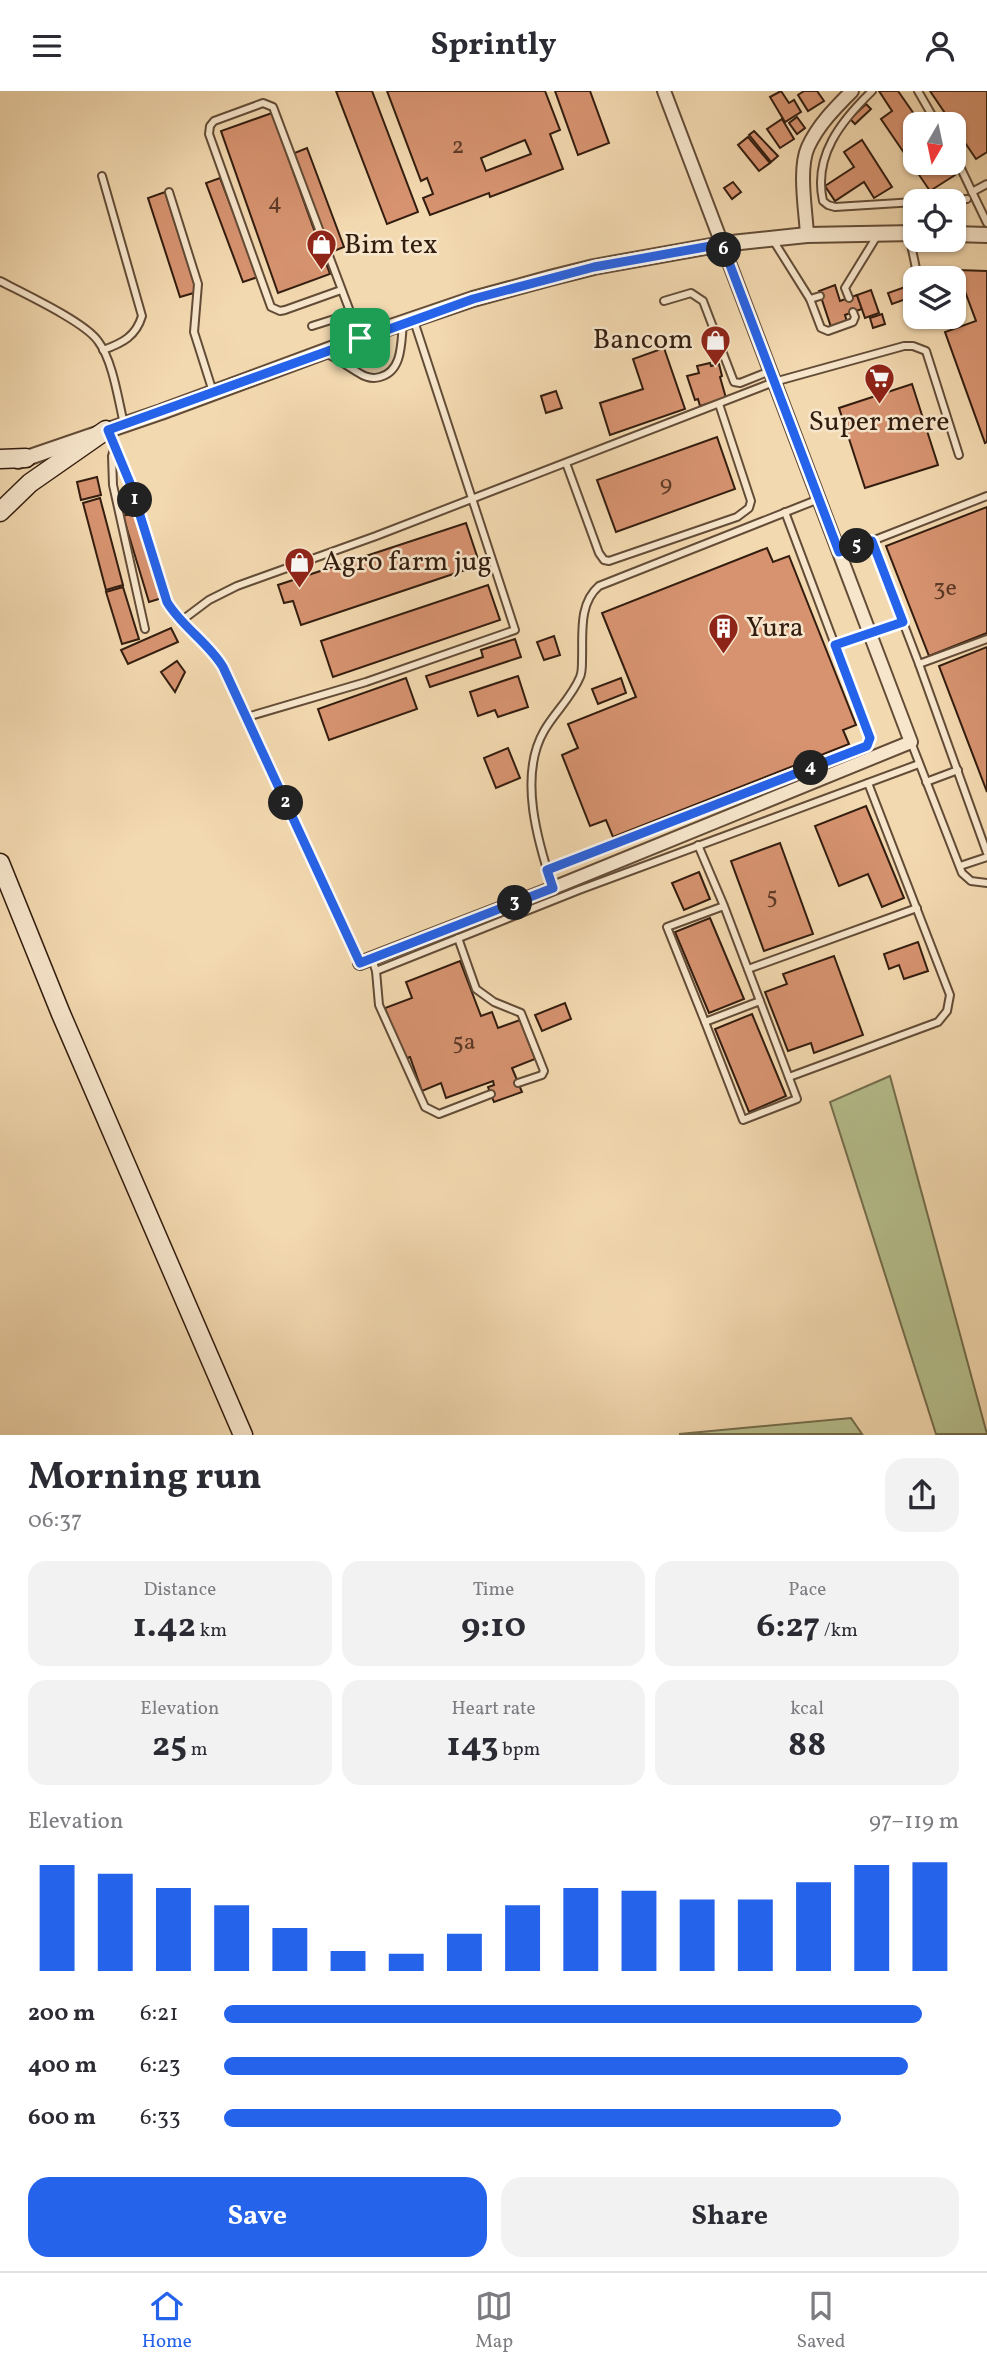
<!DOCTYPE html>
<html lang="en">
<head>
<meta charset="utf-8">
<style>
	body { margin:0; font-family:Vollkorn,serif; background:#f2f2f3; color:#2b2b33; height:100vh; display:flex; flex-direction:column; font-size:26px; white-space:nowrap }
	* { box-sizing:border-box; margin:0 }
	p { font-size:23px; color:#7c7c81 }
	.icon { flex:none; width:38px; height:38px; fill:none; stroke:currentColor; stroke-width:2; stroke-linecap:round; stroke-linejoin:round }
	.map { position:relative; height:1344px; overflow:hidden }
	.drawer { display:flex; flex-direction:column; background:#fff; flex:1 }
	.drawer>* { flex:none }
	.needle { width:46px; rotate:189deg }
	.fabs { position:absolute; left:903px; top:21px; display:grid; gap:14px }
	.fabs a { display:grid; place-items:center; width:63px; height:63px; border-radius:14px; background:#fff; box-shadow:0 2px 5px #0004; font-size:35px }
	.pin { position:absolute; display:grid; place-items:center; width:60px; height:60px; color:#fff; margin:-30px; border-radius:14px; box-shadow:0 4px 10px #0006 }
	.km { position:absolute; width:35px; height:35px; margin:-18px; border-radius:50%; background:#222; color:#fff; font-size:19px; line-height:35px; text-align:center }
	.round { display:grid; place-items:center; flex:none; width:74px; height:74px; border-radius:21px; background:#f2f2f3 }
	.head { display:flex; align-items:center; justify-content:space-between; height:119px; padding:0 28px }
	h1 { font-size:38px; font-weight:700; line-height:52px }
	.stats { display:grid; grid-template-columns:repeat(3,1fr); gap:10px; height:119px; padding:7px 28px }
	.stats div { display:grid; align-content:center; border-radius:18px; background:#f2f2f3; text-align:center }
	.stats b { font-size:35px; font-weight:700 }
	.stats small { font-size:19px; font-weight:400 }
	.stats p { font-size:19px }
	.chart { height:196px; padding:14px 28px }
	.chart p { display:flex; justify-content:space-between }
	.chart svg { width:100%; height:126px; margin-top:7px; stroke:#2563eb; stroke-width:6 }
	.button { display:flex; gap:14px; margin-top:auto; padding:14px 28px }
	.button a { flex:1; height:80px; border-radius:21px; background:#2563eb; color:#fff; font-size:28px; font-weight:700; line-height:80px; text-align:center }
	.button a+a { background:#f2f2f3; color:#2b2b33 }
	ul { padding:0 28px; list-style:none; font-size:23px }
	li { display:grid; grid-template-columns:112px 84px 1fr; align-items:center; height:52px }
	li i { height:18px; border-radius:9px; background:#2563eb }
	header { display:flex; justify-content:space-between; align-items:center; height:91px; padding:0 28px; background:#fff; font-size:32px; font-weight:700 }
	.tab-bar { display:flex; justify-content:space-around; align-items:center; height:98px; border-top:2px solid #e1e1e2; background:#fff; font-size:19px; color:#7c7c81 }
	.tab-bar a { display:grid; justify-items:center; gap:4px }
	.tab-bar .on { color:#2563eb }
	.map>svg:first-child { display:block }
</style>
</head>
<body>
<header><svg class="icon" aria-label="menu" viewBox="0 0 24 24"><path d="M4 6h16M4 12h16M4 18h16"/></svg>Sprintly<svg class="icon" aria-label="person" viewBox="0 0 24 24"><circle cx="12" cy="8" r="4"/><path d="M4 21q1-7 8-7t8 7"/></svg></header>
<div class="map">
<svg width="987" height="1344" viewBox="0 0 987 1344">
	<rect width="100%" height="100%" fill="#f3d9b0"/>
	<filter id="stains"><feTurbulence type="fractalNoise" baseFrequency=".00286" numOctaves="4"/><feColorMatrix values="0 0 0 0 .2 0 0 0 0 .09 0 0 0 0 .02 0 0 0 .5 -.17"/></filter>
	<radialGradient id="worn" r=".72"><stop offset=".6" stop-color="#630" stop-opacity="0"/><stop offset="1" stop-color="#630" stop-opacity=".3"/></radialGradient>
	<g fill="#b6c08e" stroke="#746e4e" stroke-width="2">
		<path d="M890,985L987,1343H936L830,1011Z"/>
		<path d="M851,1327L862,1343H679Z"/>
	</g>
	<g fill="#d79370" stroke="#331d0f" stroke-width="2" fill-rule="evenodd">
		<path d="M336,0H372L418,121L387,133Z"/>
		<path d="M387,0H545L560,39L550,43L563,78L490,106L489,102L430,124L423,107L433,103L427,87L421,90ZM525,49L531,63L486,80L481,67Z"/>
		<path d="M555,0H590L609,52L578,64Z"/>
		<path d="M781,0L789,12L794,9L801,21L785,31L770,6Z"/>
		<path d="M804,0H817L824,10L808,20L798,4Z"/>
		<path d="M879,0H898L921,33H915V72H947L955,84L930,100L881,28L892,20Z"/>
		<path d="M930,0H987V61L976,68Z"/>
		<path d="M866,13L871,18L855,33L850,28Z"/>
		<path d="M272,22L330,183L278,202L221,40Z"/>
		<path d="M797,26L805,37L797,43L789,32Z"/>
		<path d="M782,28L794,48L780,57L767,38Z"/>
		<path d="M754,40L778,65L771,71L749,44Z"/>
		<path d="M748,46L770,72L759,80L738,54Z"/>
		<path d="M862,49L892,96L874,107L864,91L835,110L825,95L854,76L844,61Z"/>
		<path d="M307,57L344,156L329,162L292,63Z"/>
		<path d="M220,87L258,186L243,191L206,92Z"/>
		<path d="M733,91L741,101L732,108L724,97Z"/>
		<path d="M165,101L197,201L180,206L148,107Z"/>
		<path d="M957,179L987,180V351L985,352L945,241L976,230Z"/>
		<path d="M835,194L840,210L857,204L862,218L845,224L847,231L831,236L819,200Z"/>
		<path d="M905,196L909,207L892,213L888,202Z"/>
		<path d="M871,199L879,222L865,227L857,204Z"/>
		<path d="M882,223L885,233L873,237L870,227Z"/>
		<path d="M664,257L685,318L610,344L600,312L643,298L633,268Z"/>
		<path d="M710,272L711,275L719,273L722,285L720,286L726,307L700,315L698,308L695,309L687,285L699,282L697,275Z"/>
		<path d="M912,293L938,374L865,397L839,317Z"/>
		<path d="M556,300L562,317L546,322L541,305Z"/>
		<path d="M717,346L735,398L616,441L597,389Z"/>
		<path d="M97,386L101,404L81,409L77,391Z"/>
		<path d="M100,407L123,494L106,499L83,412Z"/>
		<path d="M987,416V542L929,565L886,455Z"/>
		<path d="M136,421L162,507L149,511L123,425Z"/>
		<path d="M466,432L480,474L301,534L293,510L284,512L278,494Z"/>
		<path d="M767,457L773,471L789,465L856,634L843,639L849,653L613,746L606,729L590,735L562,664L578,657L568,633L636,606L602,522Z"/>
		<path d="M488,494L500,529L333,586L321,550Z"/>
		<path d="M123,496L139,548L122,553L106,501Z"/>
		<path d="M171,537L178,551L128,573L121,559Z"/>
		<path d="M554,545L560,564L544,569L537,551Z"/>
		<path d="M515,548L521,566L430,596L426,585L483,566L481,559Z"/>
		<path d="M987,556V701L939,575Z"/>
		<path d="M177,570L185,581L175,601L161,581Z"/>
		<path d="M518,585L528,616L498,626L495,619L478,625L470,601Z"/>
		<path d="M406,587L417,618L329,649L318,618Z"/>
		<path d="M621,587L626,602L598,613L592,598Z"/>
		<path d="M508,657L520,687L496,697L484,667Z"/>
		<path d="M866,715L904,807L882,816L868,783L839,795L815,735Z"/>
		<path d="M780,752L813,843L764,860L731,770Z"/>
		<path d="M699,781L710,808L684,819L672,792Z"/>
		<path d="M710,827L744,908L709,922L675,841Z"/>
		<path d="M918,851L928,880L904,888L899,874L889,878L884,863Z"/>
		<path d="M834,865L863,944L814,962L811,952L788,960L765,901L787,893L783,883Z"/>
		<path d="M460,870L481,925L492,921L498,937L520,929L535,968L512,977L522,1001L494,1011L488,996L494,994L493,990L446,1007L441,992L422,1000L410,966L404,968L385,917L412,907L406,891Z"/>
		<path d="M565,912L571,928L542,940L535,924Z"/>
		<path d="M752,923L786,1005L749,1021L715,938Z"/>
	</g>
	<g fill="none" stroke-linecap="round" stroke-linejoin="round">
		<defs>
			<g id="service">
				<path d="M872,0C841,30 813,65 823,110L828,114L835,116L915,111"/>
				<path d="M918,0L937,33"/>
				<path d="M954,63L987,132"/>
				<path d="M102,85L142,225C136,245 123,252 103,259"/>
				<path d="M169,101L198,193L194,241L213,301"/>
				<path d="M972,101L987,93"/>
				<path d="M929,110L967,108"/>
				<path d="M909,144L918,187"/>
				<path d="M773,149L810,208L821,237L828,240L853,231L855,226L853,221"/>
				<path d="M0,190C23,202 85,231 98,250C113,270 118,308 124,333"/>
				<path d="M341,199L285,219L280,220L271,216L209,43L210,35L214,30L263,12L273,16L360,247"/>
				<path d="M849,207L845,197L877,145"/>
				<path d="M810,208L820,205"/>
				<path d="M664,210L691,202L703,210L734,291L740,292L770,280"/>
				<path d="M940,226L944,228L953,226"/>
				<path d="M312,235L350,223"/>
				<path d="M325,262C337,267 347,275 359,282C365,286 373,288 380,286C403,280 401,251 403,232"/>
				<path d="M109,340L130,392L167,511C182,536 208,551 224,576L360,872"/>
				<path d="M115,355L112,365L113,394L145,538"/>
				<path d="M566,372L599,462L604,469L609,470L737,426L749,417L751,410L719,313"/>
				<path d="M872,450L987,405"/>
				<path d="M839,461L872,450L919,573L987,548"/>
				<path d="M181,530L209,509L237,495L376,445L774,291L904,255H913L926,260L959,364"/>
				<path d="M835,554L903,531"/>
				<path d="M919,573L987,762"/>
				<path d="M247,626L366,591L515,539L414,230"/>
				<path d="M911,651L962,782L971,790L987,792"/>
				<path d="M926,691L958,679"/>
				<path d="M698,754L724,815L667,836L705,931L760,910L724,815"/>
				<path d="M960,775L987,766"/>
				<path d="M547,779L867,655L870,647L785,421"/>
				<path d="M553,797C538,752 518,685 544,640C554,622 572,606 580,586C582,582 582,575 582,570C583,544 578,513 599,495L819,408"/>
				<path d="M458,847L476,898L494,911L521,922L544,980L542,984L518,992"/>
				<path d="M372,868L376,880L579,799L919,673"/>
				<path d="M748,878L917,817"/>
				<path d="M376,880L379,914L425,1016L439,1023L491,1003"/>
				<path d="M705,931L743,1029L797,1008L760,910"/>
				<path d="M789,986L938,931L947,920L950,904L868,692"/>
			</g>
			<g id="minor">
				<path d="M807,144C806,121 798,78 808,56C818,34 835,17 852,0"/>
				<path d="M360,872L553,797L911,651L664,0"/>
			</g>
			<g id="tertiary">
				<path d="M954,143L987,144"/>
				<path d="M18,370L161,321L385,238L473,208L550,187L594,176L722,153L807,144L915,142"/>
			</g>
			<g id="secondary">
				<path d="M0,368L26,367"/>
				<path d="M0,421L30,392L106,339"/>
				<path d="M0,772L61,923L243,1344"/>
			</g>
		</defs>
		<use href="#service" stroke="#634c37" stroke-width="10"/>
		<use href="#minor" stroke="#634c37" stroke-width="16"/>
		<use href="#tertiary" stroke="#634c37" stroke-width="18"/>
		<use href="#secondary" stroke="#331d0f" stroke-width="21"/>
		<use href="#service" stroke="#f7e6cc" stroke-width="6"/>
		<use href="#minor" stroke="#f7e6cc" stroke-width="12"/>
		<use href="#tertiary" stroke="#f7e6cc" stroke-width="14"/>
		<use href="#secondary" stroke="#f7e6cc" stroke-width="18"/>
	</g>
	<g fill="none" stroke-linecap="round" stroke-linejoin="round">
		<defs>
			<path id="route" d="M722,153L839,461L872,450L903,531L835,554L870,647L867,655L547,779L553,797L360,872L223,576C208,551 182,536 167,511L130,392L108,339L473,208L594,176Z"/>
		</defs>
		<use href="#route" stroke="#fff" stroke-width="14"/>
		<use href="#route" stroke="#2563eb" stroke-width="9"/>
	</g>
	<defs>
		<symbol id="shop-pin" viewBox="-11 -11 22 30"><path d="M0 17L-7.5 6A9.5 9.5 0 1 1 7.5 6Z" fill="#8f2418" stroke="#f7e6cc"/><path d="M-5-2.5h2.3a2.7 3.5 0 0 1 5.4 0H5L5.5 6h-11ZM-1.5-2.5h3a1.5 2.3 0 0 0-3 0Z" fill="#fff"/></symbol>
		<symbol id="supermarket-pin" viewBox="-11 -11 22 30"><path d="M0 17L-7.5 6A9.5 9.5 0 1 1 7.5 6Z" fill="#8f2418" stroke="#f7e6cc"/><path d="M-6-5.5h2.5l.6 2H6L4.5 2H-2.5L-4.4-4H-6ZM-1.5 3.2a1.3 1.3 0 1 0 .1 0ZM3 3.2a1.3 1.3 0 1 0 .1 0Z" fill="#fff"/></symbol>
		<symbol id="building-pin" viewBox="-11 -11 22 30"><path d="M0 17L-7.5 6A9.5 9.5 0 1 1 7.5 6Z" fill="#8f2418" stroke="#f7e6cc"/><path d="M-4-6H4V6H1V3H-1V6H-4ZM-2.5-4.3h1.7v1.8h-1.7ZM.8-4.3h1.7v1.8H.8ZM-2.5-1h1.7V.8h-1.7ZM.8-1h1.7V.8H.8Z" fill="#fff"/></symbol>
	</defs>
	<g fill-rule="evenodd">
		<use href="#shop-pin" x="304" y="136" width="35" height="47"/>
		<use href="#shop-pin" x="698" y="232" width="35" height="47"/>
		<use href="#supermarket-pin" x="862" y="270" width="35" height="47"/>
		<use href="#shop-pin" x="282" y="454" width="35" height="47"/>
		<use href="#building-pin" x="706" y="520" width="35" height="47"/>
	</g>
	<g text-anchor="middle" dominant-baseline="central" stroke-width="5" stroke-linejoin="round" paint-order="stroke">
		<g font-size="24" fill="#5c3a27">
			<text x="458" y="56">2</text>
			<text x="275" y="112">4</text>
			<text x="666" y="394">9</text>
			<text x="945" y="498">3e</text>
			<text x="772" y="806">5</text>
			<text x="464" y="952">5a</text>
		</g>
		<g font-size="28" fill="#331d0f" stroke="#f7e6cc" text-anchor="start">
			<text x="344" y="154">Bim tex</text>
			<text x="693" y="249" text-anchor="end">Bancom</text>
			<text x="879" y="331" text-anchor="middle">Super mere</text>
			<text x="322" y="471">Agro farm jug</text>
			<text x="746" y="537">Yura</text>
		</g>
	</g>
	<rect width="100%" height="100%" filter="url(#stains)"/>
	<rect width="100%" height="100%" fill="url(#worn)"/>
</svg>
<div class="fabs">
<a><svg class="needle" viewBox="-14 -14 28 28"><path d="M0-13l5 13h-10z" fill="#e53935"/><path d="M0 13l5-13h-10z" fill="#7c7c81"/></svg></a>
<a><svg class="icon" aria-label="locate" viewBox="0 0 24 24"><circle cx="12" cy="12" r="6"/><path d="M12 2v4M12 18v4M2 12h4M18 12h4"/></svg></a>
<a><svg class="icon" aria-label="layers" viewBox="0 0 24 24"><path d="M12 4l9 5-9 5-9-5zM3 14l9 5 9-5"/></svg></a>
</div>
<div class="pin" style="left:360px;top:247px;background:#1e9e55"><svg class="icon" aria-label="arrive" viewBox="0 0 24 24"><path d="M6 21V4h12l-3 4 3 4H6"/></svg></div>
<b class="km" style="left:135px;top:409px">1</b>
<b class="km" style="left:286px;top:712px">2</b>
<b class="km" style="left:515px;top:812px">3</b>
<b class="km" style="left:811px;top:677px">4</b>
<b class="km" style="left:857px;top:455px">5</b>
<b class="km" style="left:724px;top:159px">6</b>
</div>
<section class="drawer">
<div class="head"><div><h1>Morning run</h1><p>06:37</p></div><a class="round"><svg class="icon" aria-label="share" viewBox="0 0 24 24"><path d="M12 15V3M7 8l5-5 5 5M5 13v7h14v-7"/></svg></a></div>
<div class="stats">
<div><p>Distance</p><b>1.42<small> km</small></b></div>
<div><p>Time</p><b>9:10</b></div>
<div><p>Pace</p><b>6:27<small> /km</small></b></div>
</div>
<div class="stats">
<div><p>Elevation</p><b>25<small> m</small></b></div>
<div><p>Heart rate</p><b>143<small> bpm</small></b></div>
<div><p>kcal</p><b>88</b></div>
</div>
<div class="chart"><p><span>Elevation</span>97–119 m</p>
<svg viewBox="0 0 160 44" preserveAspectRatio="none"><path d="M5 44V7M15 44V10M25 44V15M35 44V21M45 44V29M55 44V37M65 44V38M75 44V31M85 44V21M95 44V15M105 44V16M115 44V19M125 44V19M135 44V13M145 44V7M155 44V6"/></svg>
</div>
<ul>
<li><b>200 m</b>6:21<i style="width:95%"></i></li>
<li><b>400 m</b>6:23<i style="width:93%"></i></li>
<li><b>600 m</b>6:33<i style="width:84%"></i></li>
</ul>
<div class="button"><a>Save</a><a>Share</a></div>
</section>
<nav class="tab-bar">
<a class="on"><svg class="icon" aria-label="home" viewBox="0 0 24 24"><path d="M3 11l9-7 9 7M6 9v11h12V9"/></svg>Home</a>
<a><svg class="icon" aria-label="map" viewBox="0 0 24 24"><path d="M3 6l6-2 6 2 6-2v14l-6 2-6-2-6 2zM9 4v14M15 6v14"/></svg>Map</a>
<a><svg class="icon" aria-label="saved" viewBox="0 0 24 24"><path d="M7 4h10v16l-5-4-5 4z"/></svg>Saved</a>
</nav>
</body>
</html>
